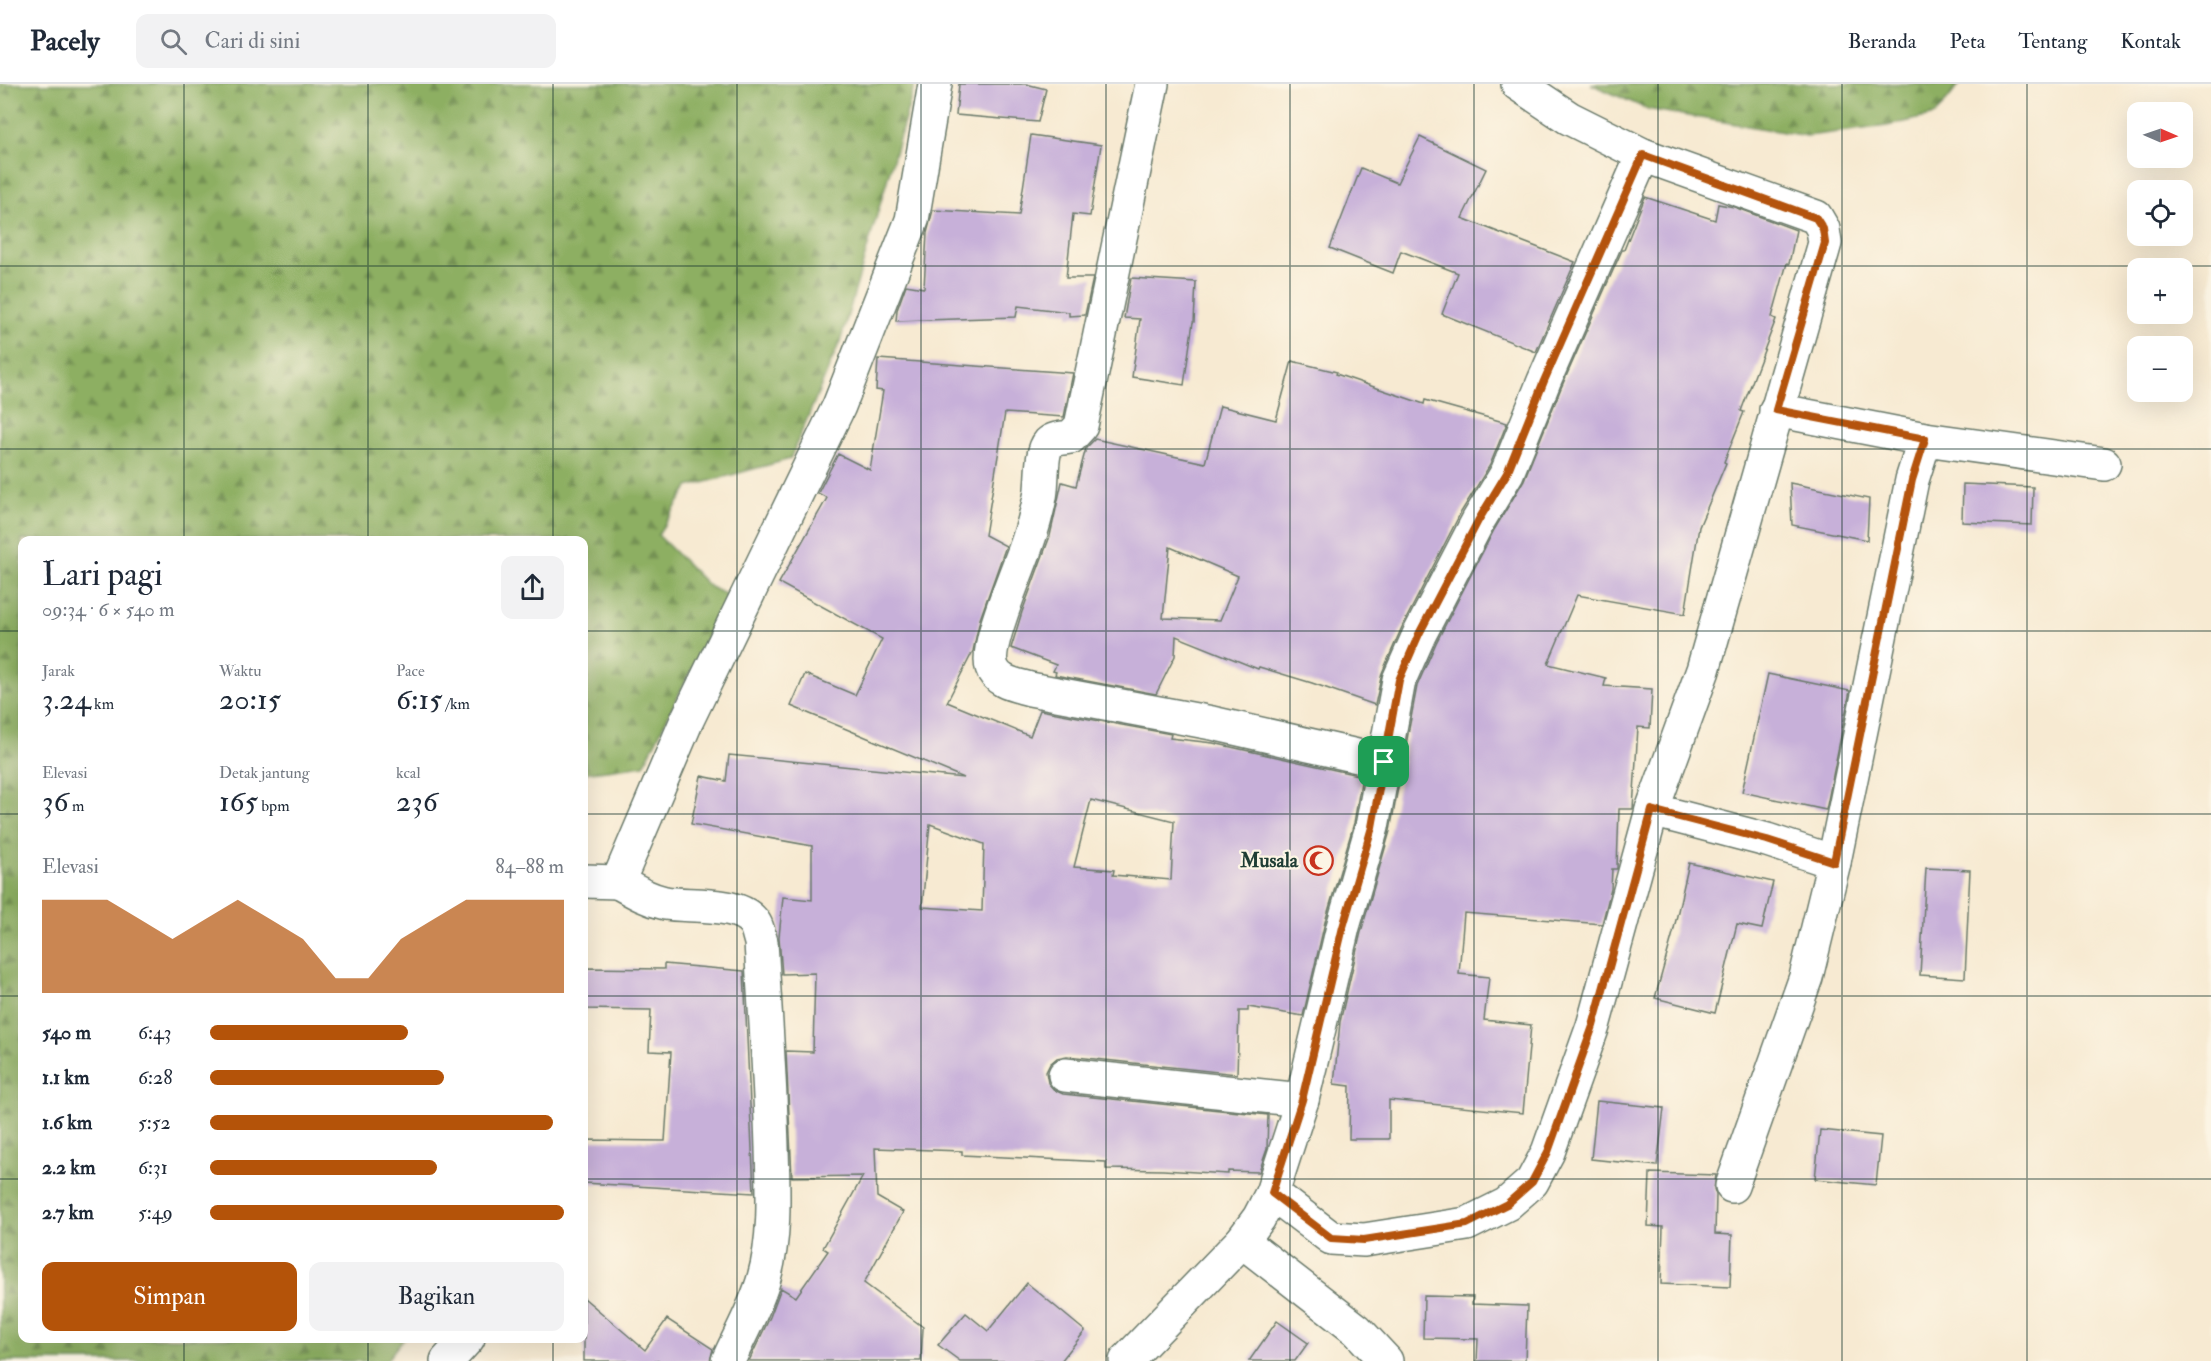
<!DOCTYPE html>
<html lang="id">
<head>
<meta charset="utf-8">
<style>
	body { margin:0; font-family:"IM FELL Double Pica",serif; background:#f2f2f3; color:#1f2937; height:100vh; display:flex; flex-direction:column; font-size:22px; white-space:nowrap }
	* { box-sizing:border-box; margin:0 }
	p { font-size:20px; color:#747a83 }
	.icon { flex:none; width:33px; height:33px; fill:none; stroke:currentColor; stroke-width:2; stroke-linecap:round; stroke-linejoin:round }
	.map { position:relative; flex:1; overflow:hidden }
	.side { position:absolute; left:18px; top:452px; width:570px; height:807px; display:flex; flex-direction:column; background:#fff; border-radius:12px; box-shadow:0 6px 24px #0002 }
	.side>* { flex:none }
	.needle { width:39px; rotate:92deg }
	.tools { position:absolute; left:2127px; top:18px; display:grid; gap:12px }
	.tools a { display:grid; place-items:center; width:66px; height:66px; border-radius:12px; background:#fff; box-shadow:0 6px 24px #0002; font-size:30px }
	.pin { position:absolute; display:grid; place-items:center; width:51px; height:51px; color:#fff; margin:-26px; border-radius:12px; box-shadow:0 3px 9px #0006 }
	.round { display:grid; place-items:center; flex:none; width:63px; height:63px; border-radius:12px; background:#f2f2f3 }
	.summary { display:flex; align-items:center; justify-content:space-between; height:102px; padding:0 24px }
	h1 { font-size:33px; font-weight:600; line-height:45px }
	.stats { display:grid; grid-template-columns:repeat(3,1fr); gap:9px; height:102px; padding:6px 24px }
	.stats div { display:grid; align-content:center }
	.stats b { font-size:30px; font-weight:600 }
	.stats small { font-size:16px; font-weight:400 }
	.stats p { font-size:16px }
	.chart { height:168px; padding:12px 24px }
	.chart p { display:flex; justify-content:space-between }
	.chart svg { width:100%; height:108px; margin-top:6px; fill:#b45309; opacity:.7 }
	.cta { display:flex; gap:12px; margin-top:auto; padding:12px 24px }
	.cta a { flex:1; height:69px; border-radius:12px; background:#b45309; color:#fff; font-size:24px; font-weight:600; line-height:69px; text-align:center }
	.cta a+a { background:#f2f2f3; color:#1f2937 }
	ul { padding:0 24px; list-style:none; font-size:20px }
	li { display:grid; grid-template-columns:96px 72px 1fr; align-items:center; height:45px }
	li i { height:15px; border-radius:8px; background:#b45309 }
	header { display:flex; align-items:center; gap:36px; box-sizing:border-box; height:84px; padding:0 30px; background:#fff; border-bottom:2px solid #e0e1e3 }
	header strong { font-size:28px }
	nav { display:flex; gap:33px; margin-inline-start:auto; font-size:21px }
	.search { width:420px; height:54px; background:#f2f2f3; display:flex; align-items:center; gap:15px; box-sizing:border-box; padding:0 21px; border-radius:12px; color:#747a83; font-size:22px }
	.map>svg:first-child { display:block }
</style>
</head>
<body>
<header>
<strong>Pacely</strong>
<div class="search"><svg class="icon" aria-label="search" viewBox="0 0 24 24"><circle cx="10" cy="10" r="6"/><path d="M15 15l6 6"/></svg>Cari di sini</div>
<nav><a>Beranda</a><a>Peta</a><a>Tentang</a><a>Kontak</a></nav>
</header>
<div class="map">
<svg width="2211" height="1277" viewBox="0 0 2211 1277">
	<defs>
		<pattern id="forest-firs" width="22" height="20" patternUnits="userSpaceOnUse" patternTransform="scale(1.5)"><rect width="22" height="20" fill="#8daf62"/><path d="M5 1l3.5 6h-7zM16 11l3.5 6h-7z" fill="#739052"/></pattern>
	</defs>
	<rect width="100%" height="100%" fill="#fcf5e5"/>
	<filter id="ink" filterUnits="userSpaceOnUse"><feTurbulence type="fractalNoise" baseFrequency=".0167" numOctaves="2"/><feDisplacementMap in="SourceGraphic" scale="12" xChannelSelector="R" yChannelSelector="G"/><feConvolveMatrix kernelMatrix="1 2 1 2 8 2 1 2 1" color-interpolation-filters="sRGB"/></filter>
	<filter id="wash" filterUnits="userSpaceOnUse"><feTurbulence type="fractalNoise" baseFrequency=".008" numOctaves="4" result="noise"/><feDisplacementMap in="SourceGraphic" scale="24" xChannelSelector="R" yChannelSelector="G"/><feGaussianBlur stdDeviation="1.35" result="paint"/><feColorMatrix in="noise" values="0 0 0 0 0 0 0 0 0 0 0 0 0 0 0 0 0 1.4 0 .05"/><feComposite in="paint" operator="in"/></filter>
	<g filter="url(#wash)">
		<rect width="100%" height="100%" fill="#f7ead2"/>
		<g fill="url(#forest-firs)" stroke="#56764b" stroke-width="1.5">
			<path d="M0,0H915L841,255L790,375L688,403L658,451L710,503L728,511L644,681L584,689V456H22V1254H404L386,1277H0Z"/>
			<path d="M1591,0H1960L1935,31L1887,42L1807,52L1647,25Z"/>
		</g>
		<g id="blocks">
			<g fill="#c7b0d9" fill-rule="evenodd">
				<path d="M959,0H1026L1046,5L1038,38L956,31Z"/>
				<path d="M1031,51L1101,61L1090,132L1073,130L1066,194H1093L1085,231L1069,232V228L1018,222L1016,233L896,237L897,226L906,201L924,204L927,149L933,126L1019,131Z"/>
				<path d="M1420,53L1486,85L1462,134L1575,178L1536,268L1442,230L1458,189L1401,167L1393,189L1330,164L1361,84L1397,99Z"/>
				<path d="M1645,113L1715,136L1718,120L1734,123L1796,146L1789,180L1787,179L1772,233L1776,235L1741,327L1744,328L1724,378L1726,379L1699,443L1685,530L1577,511L1548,580L1606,594L1604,602L1652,605L1650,644L1638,643L1633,725H1619L1617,783V785H1612L1611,805L1602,840L1464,829L1459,890L1489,893L1484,936L1531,941L1523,1029L1389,1016V1055H1349L1350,1002L1334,1000L1340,938L1361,848L1390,747L1417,602L1436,559L1494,446L1524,396L1561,304L1622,166H1624Z"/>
				<path d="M1131,194L1196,198L1194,238H1193L1184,301L1132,293L1140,235L1124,234Z"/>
				<path d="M878,275L1073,289L1064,333L1005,329L985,451L1006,462L980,535L973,567L947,618L1030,652L1040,626L1171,650L1170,654L1213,659L1362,692L1354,739L1325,838L1303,932L1248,923V927H1239L1237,990L1067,972L1057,974L1050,980L1046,988L1048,999L1054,1006L1063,1010L1268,1031L1267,1065L1259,1088L1228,1087V1090L1163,1086L1106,1085V1078L962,1071V1067L875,1064L877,1113L903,1128L864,1199L923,1243L921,1277H749L770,1233L781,1204L796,1213L828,1167L823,1164L863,1092L792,1093L786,967L813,968L815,889L782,890L779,853L783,813L812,816V762L691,740L701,692L726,697L729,671L964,694L791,622L805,590L855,611L882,555L779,499L827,414L818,409L838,370L870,386L883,307L876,306ZM1091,716L1174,737L1171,796L1113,791L1114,786L1074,783ZM930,740L984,760L982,827L922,823Z"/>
				<path d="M1292,277L1337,288L1336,290L1424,320L1425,316L1507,339L1490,381L1461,428L1402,543L1382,589L1375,621L1312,599L1259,583L1258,585L1176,552L1175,572L1156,610L1055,591L1056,588L1053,587L1056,581L1011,564L1022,528L1050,452L1062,398L1076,402L1086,364L1095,355L1205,379L1220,322L1276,336ZM1170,463L1238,492L1220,536L1163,534Z"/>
				<path d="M1790,399L1869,415L1867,456L1792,441Z"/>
				<path d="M1963,400L2033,403L2032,441L1962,438Z"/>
				<path d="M1768,590L1850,607L1826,726L1742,708Z"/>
				<path d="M1689,779L1773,798L1762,845L1737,840L1715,929L1655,914L1673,849Z"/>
				<path d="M1926,784L1970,786L1965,894L1920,891Z"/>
				<path d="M664,880L744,887L754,1109L584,1099V1056L665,1057L671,968L649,967L651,926L584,925V884L664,885Z"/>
				<path d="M1597,1017L1664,1024L1657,1082L1591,1075Z"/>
				<path d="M1820,1046L1881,1052L1876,1101L1815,1095Z"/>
				<path d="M1650,1089L1716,1091L1714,1105L1716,1111L1715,1150L1732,1151L1730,1203L1661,1200L1663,1143L1648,1142Z"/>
				<path d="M1027,1199L1085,1247L1061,1277H960L938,1261L966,1229L988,1247Z"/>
				<path d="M1424,1212L1473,1213L1472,1220L1527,1222L1525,1277H1477L1478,1255L1423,1254Z"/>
				<path d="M584,1214L645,1266L667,1235L713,1265L710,1277H584Z"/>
				<path d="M1277,1237L1308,1259L1295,1277H1249Z"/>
			</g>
		</g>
	</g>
	<g filter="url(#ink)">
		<use href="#blocks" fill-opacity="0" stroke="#6b7a6b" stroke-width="1.5"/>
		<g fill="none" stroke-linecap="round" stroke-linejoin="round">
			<defs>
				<g id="street">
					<path d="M1152,0L1081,342L1071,353C1064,354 1054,354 1049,359C1040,369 1043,400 1040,413C1037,428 1033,443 1028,457C1020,482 984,562 992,583C997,599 1017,601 1030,605L1212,639L1384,678"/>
					<path d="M1925,355L2104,380"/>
					<path d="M1652,726L1767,756L1834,778"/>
					<path d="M584,797L618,798L687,636L839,322L912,136L935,0"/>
					<path d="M618,798C634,807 647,815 665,819C688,823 741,816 755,840C758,845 759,853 761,858C765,926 770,994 772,1063C773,1105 776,1152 764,1194C756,1223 740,1250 728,1277"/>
					<path d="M1065,991L1302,1016"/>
					<path d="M1732,1102L1806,893L1834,778L1912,396L1925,355L1776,326"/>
					<path d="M1272,1109L1331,1154L1364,1156L1467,1140L1507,1120L1532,1098L1548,1068L1593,942L1652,726L1703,586L1825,159L1823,145L1816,133L1643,71L1569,34L1518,0"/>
					<path d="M1242,1157L1357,1246L1386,1277"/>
					<path d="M447,1277L468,1254"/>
					<path d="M1126,1277L1242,1157L1259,1134L1272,1109L1302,1016L1343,843L1372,743L1399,596L1419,551L1478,437L1507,389L1544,297L1643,71"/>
				</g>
			</defs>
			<use href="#street" stroke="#6b7a6b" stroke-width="36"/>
			<use href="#street" stroke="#fff" stroke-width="33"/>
		</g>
	</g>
	<g fill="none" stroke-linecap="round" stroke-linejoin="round" filter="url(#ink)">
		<defs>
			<path id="route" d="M1643,71L1816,134L1823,145L1825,159L1776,326L1925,355L1912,396L1834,778L1767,756L1652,726L1593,942L1548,1068L1532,1098L1507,1120L1467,1140L1364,1156L1331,1154L1272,1109L1302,1016L1343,843L1372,743L1399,596L1419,550L1478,437L1507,389L1544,297Z"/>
		</defs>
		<use href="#route" stroke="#fff" stroke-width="12"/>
		<use href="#route" stroke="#b45309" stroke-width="8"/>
	</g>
	<path fill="none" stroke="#1f3d34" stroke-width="1.5" stroke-opacity="0.55" d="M184,0V456M368,0V456M553,0V456M737,0V1277M921,0V1277M1106,0V1277M1290,0V1277M1474,0V1277M1658,0V1277M1842,0V1277M2027,0V1277M0,182H2211M0,365H2211M0,547H22M584,547H2211M0,730H22M584,730H2211M0,912H22M584,912H2211M0,1095H22M584,1095H2211M184,1254V1277M368,1254V1277M553,1254V1277"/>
	<defs>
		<symbol id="mosque-ring" viewBox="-11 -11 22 22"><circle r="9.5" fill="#fcf5e5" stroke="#c8321e" stroke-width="1.5"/><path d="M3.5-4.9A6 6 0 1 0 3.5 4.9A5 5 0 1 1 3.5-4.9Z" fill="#c8321e"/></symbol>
	</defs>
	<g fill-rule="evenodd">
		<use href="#mosque-ring" x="1302" y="760" width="33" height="33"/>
	</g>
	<g text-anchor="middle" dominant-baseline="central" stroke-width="4.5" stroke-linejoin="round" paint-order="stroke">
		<g font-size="20" font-weight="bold" fill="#1f3d34" stroke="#fcf5e5" text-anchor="end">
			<text x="1298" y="776">Musala</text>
		</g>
	</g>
</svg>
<div class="tools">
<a><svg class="needle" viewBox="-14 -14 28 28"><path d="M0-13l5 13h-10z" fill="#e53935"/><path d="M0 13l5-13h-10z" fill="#747a83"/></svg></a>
<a><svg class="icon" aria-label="locate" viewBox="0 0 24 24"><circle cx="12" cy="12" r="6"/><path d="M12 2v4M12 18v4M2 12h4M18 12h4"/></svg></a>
<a>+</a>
<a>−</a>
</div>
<div class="pin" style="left:1384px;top:678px;background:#1e9e55"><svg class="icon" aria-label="arrive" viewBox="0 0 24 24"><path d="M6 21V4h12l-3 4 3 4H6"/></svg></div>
<section class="side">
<div class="summary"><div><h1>Lari pagi</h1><p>09:34 · 6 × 540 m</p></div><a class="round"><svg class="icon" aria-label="share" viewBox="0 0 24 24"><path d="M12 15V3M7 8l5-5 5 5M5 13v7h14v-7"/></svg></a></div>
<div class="stats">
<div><p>Jarak</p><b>3.24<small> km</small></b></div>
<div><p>Waktu</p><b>20:15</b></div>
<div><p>Pace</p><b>6:15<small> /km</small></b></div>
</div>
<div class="stats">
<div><p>Elevasi</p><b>36<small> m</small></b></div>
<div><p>Detak jantung</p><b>165<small> bpm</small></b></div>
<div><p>kcal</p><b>236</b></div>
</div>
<div class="chart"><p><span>Elevasi</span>84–88 m</p>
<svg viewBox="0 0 160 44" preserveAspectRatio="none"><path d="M0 44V6L10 6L20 6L30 14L40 22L50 14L60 6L70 14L80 22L90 38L100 38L110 22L120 14L130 6L140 6L150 6L160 6V44z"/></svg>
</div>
<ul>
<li><b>540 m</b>6:43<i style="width:56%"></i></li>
<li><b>1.1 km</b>6:28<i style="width:66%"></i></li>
<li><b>1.6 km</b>5:52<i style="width:97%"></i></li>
<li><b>2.2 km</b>6:31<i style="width:64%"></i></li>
<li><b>2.7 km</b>5:49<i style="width:100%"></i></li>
</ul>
<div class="cta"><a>Simpan</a><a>Bagikan</a></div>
</section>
</div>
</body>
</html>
